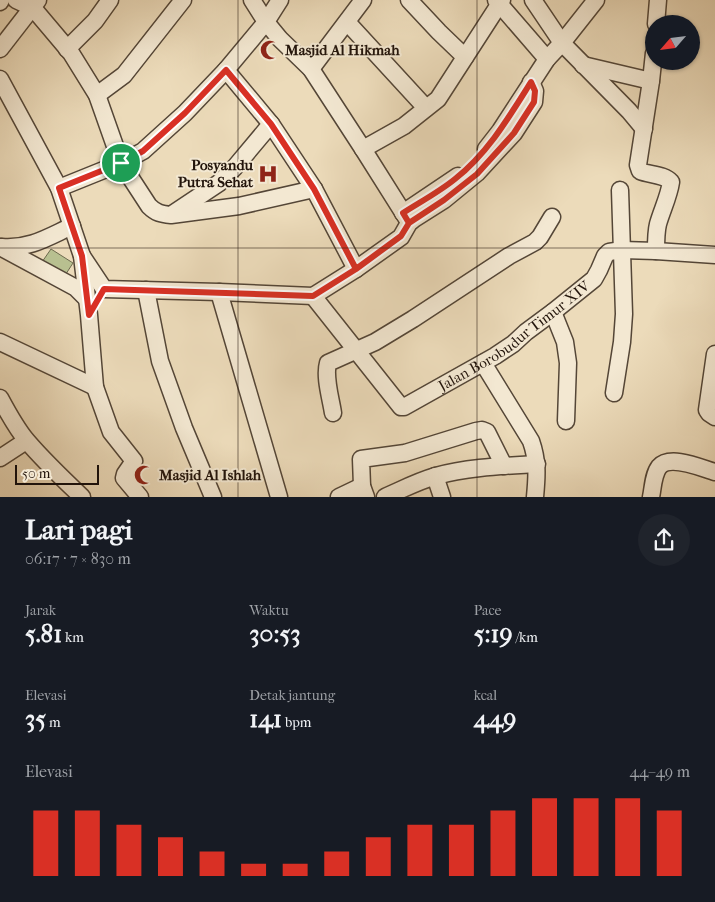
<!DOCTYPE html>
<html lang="id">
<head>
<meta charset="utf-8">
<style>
	body { margin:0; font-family:"IM FELL French Canon",serif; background:#20242c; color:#f1f3f6; height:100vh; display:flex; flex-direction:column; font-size:19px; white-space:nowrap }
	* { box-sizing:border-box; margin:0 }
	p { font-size:16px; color:#9ea1a6 }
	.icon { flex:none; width:28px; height:28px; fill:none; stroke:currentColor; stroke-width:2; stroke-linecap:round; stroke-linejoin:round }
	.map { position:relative; height:497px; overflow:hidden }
	.side { display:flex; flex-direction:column; background:#171b24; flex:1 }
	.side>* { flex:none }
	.needle { width:32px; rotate:242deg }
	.tools { position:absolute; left:645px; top:15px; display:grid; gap:10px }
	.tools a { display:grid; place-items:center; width:55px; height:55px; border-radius:50%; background:#171b24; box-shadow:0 1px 4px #0004; font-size:25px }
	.scale { position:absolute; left:15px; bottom:12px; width:84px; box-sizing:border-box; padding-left:5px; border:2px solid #22140b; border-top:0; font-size:14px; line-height:18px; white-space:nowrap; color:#22140b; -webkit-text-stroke:4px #f3e8d2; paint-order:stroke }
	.pin { position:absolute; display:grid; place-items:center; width:42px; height:42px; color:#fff; margin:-21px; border:2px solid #fff; border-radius:50%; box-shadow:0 1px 5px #0007 }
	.round { display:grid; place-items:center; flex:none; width:52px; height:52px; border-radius:26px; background:#20242c }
	.overview { display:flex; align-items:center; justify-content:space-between; height:85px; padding:0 25px }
	h1 { font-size:28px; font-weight:800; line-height:38px }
	.stats { display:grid; grid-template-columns:repeat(3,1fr); gap:8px; height:85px; padding:5px 25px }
	.stats div { display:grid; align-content:center }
	.stats b { font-size:25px; font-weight:800 }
	.stats small { font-size:14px; font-weight:400 }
	.stats p { font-size:14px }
	.chart { height:140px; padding:10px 25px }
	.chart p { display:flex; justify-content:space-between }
	.chart svg { width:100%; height:90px; margin-top:5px; stroke:#d93025; stroke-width:6 }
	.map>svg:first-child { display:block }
</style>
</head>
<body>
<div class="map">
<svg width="715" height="497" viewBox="0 0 715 497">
	<rect width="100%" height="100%" fill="#ecdbba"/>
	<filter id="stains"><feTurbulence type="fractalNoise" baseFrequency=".004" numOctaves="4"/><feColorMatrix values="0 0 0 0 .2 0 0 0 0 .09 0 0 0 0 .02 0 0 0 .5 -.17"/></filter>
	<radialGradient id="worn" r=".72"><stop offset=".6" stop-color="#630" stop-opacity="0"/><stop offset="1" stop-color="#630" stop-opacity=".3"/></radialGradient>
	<path fill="#b8c090" stroke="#6d6a4e" d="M51,249L73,263L64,277L42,262Z"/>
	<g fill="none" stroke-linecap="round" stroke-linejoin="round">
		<defs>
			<g id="minor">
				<path d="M16,0L33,8L71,53L97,95L121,163L149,206C156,213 161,214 171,215L239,206L314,189"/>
				<path d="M252,0L266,22L280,39L311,69L363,149L409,222"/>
				<path d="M409,0L439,32L465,57"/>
				<path d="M496,0L547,59"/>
				<path d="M533,0L562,43L629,111L644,129"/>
				<path d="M0,2L1,0"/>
				<path d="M347,22L426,108"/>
				<path d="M656,24L658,0"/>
				<path d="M0,49L38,0"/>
				<path d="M67,49L95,21L110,0"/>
				<path d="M654,53L651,81L638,165L640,171C649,175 664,174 671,182C669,196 662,210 658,224C656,232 656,242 656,251"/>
				<path d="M583,65L651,81"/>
				<path d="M311,69L363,0"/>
				<path d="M226,70L271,124L314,189L356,269"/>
				<path d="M0,79L59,188L82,256L89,315L95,387L111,432L134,461L125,474L124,478L140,497"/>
				<path d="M97,95L124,75L183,0"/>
				<path d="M363,149L404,126L438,99L502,0"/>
				<path d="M486,149L500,131L547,59L562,43L596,0"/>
				<path d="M59,188L121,163L143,151L185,113L226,70L266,22L280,0"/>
				<path d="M174,213L219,183L235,167L271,124"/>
				<path d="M403,213L458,176"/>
				<path d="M0,247L76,288L87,299"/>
				<path d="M2,247C30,249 48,237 72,226"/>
				<path d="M82,256L104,289L219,292L313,296L356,269L401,237L409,223L414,219L444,200L477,173L514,133L534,102L535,91L531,82"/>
				<path d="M146,290L160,361L184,428L213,497"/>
				<path d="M219,292L279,497"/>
				<path id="s1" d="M313,296L401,407H404L495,356L513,344L526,332L553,312L594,279L599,270L605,256L609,252L622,250L656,251L715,255"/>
				<path d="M553,312L565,342L568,363L566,421"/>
				<path d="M0,342L95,387"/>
				<path d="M715,354L707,410L709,413L715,417"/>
				<path d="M483,363L531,441C538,461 537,476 535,497"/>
				<path d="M614,393L622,342L624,314L620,190"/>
				<path d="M0,398C8,413 16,428 27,441C44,461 63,479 82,497"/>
				<path d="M333,413C331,399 324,377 328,363L375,342L413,319L509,256L535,242L540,237L552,217"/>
				<path d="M0,458L26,441"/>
				<path d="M435,476L442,497"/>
				<path d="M339,497L362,486"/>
				<path d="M366,497L362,486L361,459L405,453L476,431L482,430L487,432L504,466"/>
				<path d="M385,497C401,490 418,481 436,476C468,467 504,466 537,464"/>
				<path d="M651,497C653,488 653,475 659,467C670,454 701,468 715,472"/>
			</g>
		</defs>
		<use href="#minor" stroke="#544637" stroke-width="19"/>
		<use href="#minor" stroke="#f3e8d2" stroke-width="16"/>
	</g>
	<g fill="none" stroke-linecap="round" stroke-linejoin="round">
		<defs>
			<path id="route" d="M121,163L59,188L82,256L89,315L104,289L313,296L356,269L401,236L409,223L444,200L477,174L514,133L534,102L535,91L531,82C509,117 488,153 455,179C439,192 420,202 403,213L409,223L401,236L356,269L314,189L271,124L226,70L185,113L143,151L121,163"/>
		</defs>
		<use href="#route" stroke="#fff" stroke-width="10"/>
		<use href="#route" stroke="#d93025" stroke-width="6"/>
	</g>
	<path fill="none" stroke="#22140b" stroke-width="1" stroke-opacity="0.55" d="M238,0V497M477,0V497M0,248H715"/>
	<defs>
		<symbol id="mosque-bare" viewBox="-9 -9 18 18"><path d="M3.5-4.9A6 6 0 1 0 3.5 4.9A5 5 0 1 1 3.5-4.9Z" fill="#8f2418" stroke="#f3e8d2" stroke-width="2.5" paint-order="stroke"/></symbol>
		<symbol id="hospital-bare" viewBox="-9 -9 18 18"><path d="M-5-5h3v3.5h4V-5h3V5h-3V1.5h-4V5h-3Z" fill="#8f2418" stroke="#f3e8d2" stroke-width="2.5" paint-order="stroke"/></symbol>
	</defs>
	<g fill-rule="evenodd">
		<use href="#mosque-bare" x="256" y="36" width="28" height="28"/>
		<use href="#hospital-bare" x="254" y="160" width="28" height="28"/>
		<use href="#mosque-bare" x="130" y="461" width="28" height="28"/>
	</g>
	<g text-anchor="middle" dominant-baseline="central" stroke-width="4" stroke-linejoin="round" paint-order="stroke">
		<g font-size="15" font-weight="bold" fill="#22140b" stroke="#f3e8d2" text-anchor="start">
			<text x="285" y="50">Masjid Al Hikmah</text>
			<text x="253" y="165" text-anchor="end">Posyandu<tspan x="253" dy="17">Putra Sehat</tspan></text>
			<text x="159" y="475">Masjid Al Ishlah</text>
		</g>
		<g font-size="15" fill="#22140b" stroke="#f3e8d2">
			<text stroke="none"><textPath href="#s1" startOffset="276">Jalan Borobudur Timur XIV</textPath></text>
		</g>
	</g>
	<rect width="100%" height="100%" filter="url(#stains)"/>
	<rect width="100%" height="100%" fill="url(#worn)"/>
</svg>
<div class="tools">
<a><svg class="needle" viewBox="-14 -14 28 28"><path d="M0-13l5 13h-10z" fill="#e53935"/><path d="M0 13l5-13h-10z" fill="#9ea1a6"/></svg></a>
</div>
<div class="scale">50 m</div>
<div class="pin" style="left:121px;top:163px;background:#1e9e55"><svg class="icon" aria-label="arrive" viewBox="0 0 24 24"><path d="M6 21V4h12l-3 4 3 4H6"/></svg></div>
</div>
<section class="side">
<div class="overview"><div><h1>Lari pagi</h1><p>06:17 · 7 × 830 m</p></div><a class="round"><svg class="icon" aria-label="share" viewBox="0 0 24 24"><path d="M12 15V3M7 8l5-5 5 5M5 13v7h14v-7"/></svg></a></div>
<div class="stats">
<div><p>Jarak</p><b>5.81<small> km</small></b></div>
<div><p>Waktu</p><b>30:53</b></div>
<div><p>Pace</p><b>5:19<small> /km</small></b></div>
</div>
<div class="stats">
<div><p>Elevasi</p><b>35<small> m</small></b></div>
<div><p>Detak jantung</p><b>141<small> bpm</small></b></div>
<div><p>kcal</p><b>449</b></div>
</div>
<div class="chart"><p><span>Elevasi</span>44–49 m</p>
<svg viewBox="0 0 160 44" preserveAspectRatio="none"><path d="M5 44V12M15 44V12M25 44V19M35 44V25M45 44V32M55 44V38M65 44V38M75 44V32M85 44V25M95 44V19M105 44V19M115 44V12M125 44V6M135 44V6M145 44V6M155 44V12"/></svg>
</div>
</section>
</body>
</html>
